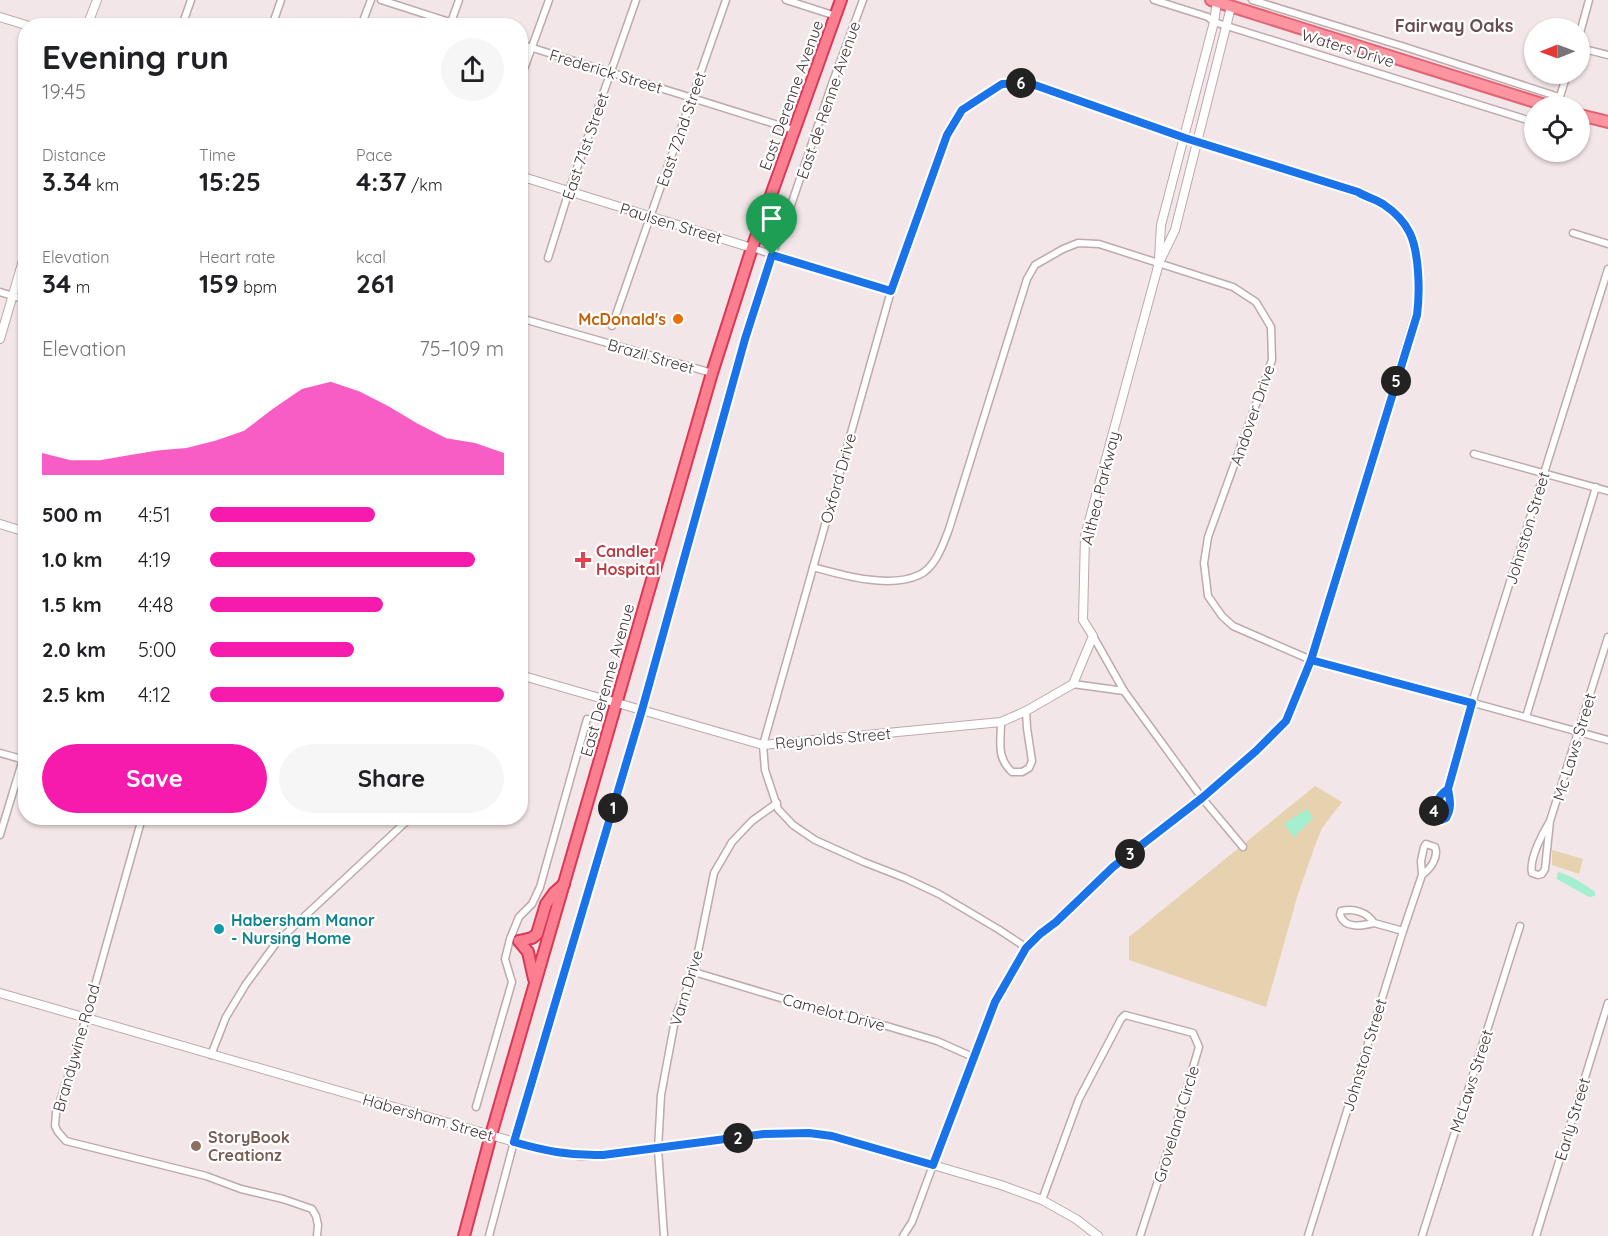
<!DOCTYPE html>
<html lang="en">
<head>
<meta charset="utf-8">
<style>
	body { margin:0; font-family:Quicksand,sans-serif; background:#f6f6f6; color:#202124; height:100vh; display:flex; flex-direction:column; font-size:22px; white-space:nowrap }
	* { box-sizing:border-box; margin:0 }
	p { font-size:20px; color:#757577 }
	.icon { flex:none; width:33px; height:33px; fill:none; stroke:currentColor; stroke-width:2; stroke-linecap:round; stroke-linejoin:round }
	.map { position:relative; flex:1; overflow:hidden }
	.details { position:absolute; left:18px; top:18px; width:510px; height:807px; display:flex; flex-direction:column; background:#fff; border-radius:24px; box-shadow:0 2px 4px #0004 }
	.details>* { flex:none }
	.needle { width:39px; rotate:269deg }
	.fabs { position:absolute; left:1524px; top:18px; display:grid; gap:12px }
	.fabs a { display:grid; place-items:center; width:66px; height:66px; border-radius:50%; background:#fff; box-shadow:0 2px 4px #0004; font-size:30px }
	.pin { position:absolute; display:grid; place-items:center; width:51px; height:51px; color:#fff; margin:-62px -26px; border-radius:50% 50% 50% 0; rotate:-45deg; box-shadow:0 0 6px #0007 }
	.pin .icon { rotate:45deg }
	.km { position:absolute; width:30px; height:30px; margin:-15px; border-radius:50%; background:#222; color:#fff; font-size:16px; line-height:30px; text-align:center }
	.round { display:grid; place-items:center; flex:none; width:63px; height:63px; border-radius:32px; background:#f6f6f6 }
	.overview { display:flex; align-items:center; justify-content:space-between; height:102px; padding:0 24px }
	h1 { font-size:33px; font-weight:700; line-height:45px }
	.metrics { display:grid; grid-template-columns:repeat(3,1fr); gap:9px; height:102px; padding:6px 24px }
	.metrics div { display:grid; align-content:center }
	.metrics b { font-size:26px; font-weight:700 }
	.metrics small { font-size:16px; font-weight:400 }
	.metrics p { font-size:16px }
	.chart { height:168px; padding:12px 24px }
	.chart p { display:flex; justify-content:space-between }
	.chart svg { width:100%; height:108px; margin-top:6px; fill:#f61aad; opacity:.7 }
	.action { display:flex; gap:12px; margin-top:auto; padding:12px 24px }
	.action a { flex:1; height:69px; border-radius:36px; background:#f61aad; color:#fff; font-size:24px; font-weight:700; line-height:69px; text-align:center }
	.action a+a { background:#f6f6f6; color:#202124 }
	ul { padding:0 24px; list-style:none; font-size:20px }
	li { display:grid; grid-template-columns:96px 72px 1fr; align-items:center; height:45px }
	li i { height:15px; border-radius:8px; background:#f61aad }
	.map>svg:first-child { display:block }
</style>
</head>
<body>
<div class="map">
<svg width="1608" height="1236" viewBox="0 0 1608 1236">
	<rect width="100%" height="100%" fill="#f3e6e8"/>
	<g fill="#e6d2af">
		<path d="M1315,786L1342,802L1322,828L1316,843L1298,894L1266,1007L1129,960V937Z"/>
		<path d="M1552,850L1583,859L1579,874L1552,865Z"/>
	</g>
	<g fill="#a3efd0">
		<path d="M1307,809L1313,818L1294,837L1284,824Z"/>
		<path d="M1559,872C1572,876 1584,884 1595,892V896L1589,897L1557,879V874Z"/>
	</g>
	<g fill="none" stroke-linecap="round" stroke-linejoin="round">
		<defs>
			<g id="minor">
				<path d="M381,0L462,26"/>
				<path d="M786,0L836,16"/>
				<path d="M1154,0L1208,17L1214,22L1534,122"/>
				<path d="M1252,0L1405,47L1559,97"/>
				<path d="M450,25L459,0"/>
				<path d="M182,26L191,0"/>
				<path d="M272,26L281,0"/>
				<path d="M361,26L371,0"/>
				<path d="M1580,33L1589,0"/>
				<path d="M520,44L794,130"/>
				<path d="M1580,48L1608,55"/>
				<path d="M520,80L549,0"/>
				<path d="M1557,106L1567,74"/>
				<path d="M1573,233L1608,244"/>
				<path d="M752,248L891,291"/>
				<path d="M548,258L569,191L636,0"/>
				<path d="M0,292L26,300"/>
				<path d="M520,318L712,373"/>
				<path d="M612,326L726,0"/>
				<path d="M1474,454L1608,491"/>
				<path d="M813,567C842,575 889,589 919,575C935,568 943,545 949,529L1027,279L1035,265L1063,249L1078,243L1099,244L1233,287L1256,302L1271,327L1272,360L1208,537L1204,563L1208,596L1222,616L1233,626L1311,660L1390,680L1608,740"/>
				<path d="M1093,636L1124,691L1202,798L1243,847"/>
				<path d="M1073,684L1124,691"/>
				<path d="M1526,717L1596,487"/>
				<path d="M1001,722C1001,742 996,757 1012,772H1022L1029,768L1032,761L1027,728L1026,711"/>
				<path d="M0,753L25,760"/>
				<path d="M1448,789C1439,795 1430,808 1436,819L1441,820L1446,818C1452,808 1450,800 1448,789L1472,703L1608,269"/>
				<path d="M142,818L76,1053L56,1113L55,1126L58,1132L66,1141L206,1176L241,1189L283,1199L312,1209L316,1216L318,1225L317,1236"/>
				<path d="M1550,821C1542,834 1529,859 1532,873L1538,875L1542,874L1545,869L1550,821L1608,637"/>
				<path d="M0,835L26,749"/>
				<path d="M1374,923C1361,926 1345,929 1340,915L1341,911C1354,908 1367,912 1374,923L1403,931"/>
				<path d="M694,972L827,1012L870,1021L937,1041L973,1057"/>
				<path d="M211,1055L226,1017L246,984L277,942L410,818"/>
				<path d="M476,1107L512,982L505,959L510,939L519,917L532,904L540,887L587,719"/>
				<path d="M1042,1200L1079,1099L1121,1019L1125,1015L1193,1033L1199,1047L1173,1135L1140,1236"/>
				<path d="M489,1236L514,1142L642,710L745,339L772,255L787,217L832,84L863,0"/>
				<path d="M664,1236L658,1149L661,1095L676,1015L694,972L714,873L732,842L752,821L777,803"/>
				<path d="M903,1236L912,1222L973,1057L995,1002L1027,948L1040,934L1056,922L1113,867L1202,798L1256,751L1286,721L1311,660L1418,306C1421,254 1420,226 1372,198L1185,138L1029,83L1002,84L962,110L947,135L891,291L763,745L765,770L778,809L793,825L815,840L864,862L905,878L939,894L998,929L1027,948"/>
				<path d="M1308,1236L1403,931L1422,875L1421,861L1424,847L1426,844L1435,847C1439,858 1430,869 1422,875"/>
				<path d="M1422,1236L1520,926"/>
				<path d="M1536,1236L1608,1003"/>
			</g>
			<g id="tertiary">
				<path d="M0,17L29,26"/>
				<path d="M87,26L97,0"/>
				<path d="M520,176L752,248"/>
				<path d="M1159,259L1161,225L1214,22L1217,2"/>
				<path d="M0,339L26,250"/>
				<path d="M0,524L26,532"/>
				<path d="M520,675L763,745L1001,722L1026,711L1073,684L1093,636L1083,620L1085,536L1159,263L1175,230L1231,7"/>
				<path d="M0,993L546,1151L582,1156L603,1155L764,1134L809,1133L832,1136L933,1165L1001,1185L1042,1200L1076,1219L1098,1236"/>
			</g>
			<g id="primary">
				<path d="M1211,0L1548,106"/>
				<path d="M1580,115L1608,122"/>
			</g>
			<g id="trunk">
				<path d="M519,941L532,938L537,934L546,904L554,893L564,884"/>
				<path d="M519,941L528,952L534,979"/>
				<path d="M464,1236L491,1135L712,373L752,248L841,0"/>
			</g>
		</defs>
		<use href="#minor" stroke="#bea9ac" stroke-width="9"/>
		<use href="#tertiary" stroke="#bea9ac" stroke-width="10"/>
		<use href="#primary" stroke="#e16574" stroke-width="14"/>
		<use href="#trunk" stroke="#da3856" stroke-width="14"/>
		<use href="#minor" stroke="#fff" stroke-width="6"/>
		<use href="#tertiary" stroke="#fff" stroke-width="8"/>
		<use href="#primary" stroke="#fc95a0" stroke-width="10"/>
		<use href="#trunk" stroke="#fc7f90" stroke-width="10"/>
	</g>
	<g fill="none" stroke-linecap="round" stroke-linejoin="round">
		<defs>
			<path id="route" d="M772,255L745,339L642,710L514,1142C545,1151 571,1156 603,1155L764,1134L809,1133L832,1136L933,1165L995,1002L1026,948L1040,934L1056,922L1113,867L1202,798L1256,751L1286,721L1311,660L1472,703L1448,789C1450,800 1452,808 1446,818L1441,820L1436,819C1430,808 1439,795 1448,789L1472,703L1311,660L1417,315C1419,300 1419,286 1418,272C1416,241 1410,222 1383,204C1375,199 1366,197 1358,192L1185,138L1029,83L1002,84L962,110L947,135L891,291L772,255"/>
		</defs>
		<use href="#route" stroke="#fff" stroke-width="12"/>
		<use href="#route" stroke="#1a73e8" stroke-width="8"/>
	</g>
	<circle fill="#e8710a" stroke="#fff" stroke-width="2" cx="678" cy="319" r="6"/>
	<path fill="#e0444e" stroke="#fff" stroke-width="2" d="M580 551h6v6h6v6h-6v6h-6v-6h-6v-6h6z"/>
	<circle fill="#0f9aa8" stroke="#fff" stroke-width="2" cx="219" cy="929" r="6"/>
	<circle fill="#8d6e63" stroke="#fff" stroke-width="2" cx="196" cy="1146" r="6"/>
	<g text-anchor="middle" dominant-baseline="central" stroke-width="4.5" stroke-linejoin="round" paint-order="stroke">
		<g font-size="16" fill="#453539" stroke="#fff">
			<text transform="translate(1348 48) rotate(17)">Waters Drive</text>
			<text transform="translate(606 71) rotate(17)">Frederick Street</text>
			<text transform="translate(791 95) rotate(-70)">East Derenne Avenue</text>
			<text transform="translate(828 100) rotate(-71)">East de Renne Avenue</text>
			<text transform="translate(681 129) rotate(-71)">East 72nd Street</text>
			<text transform="translate(585 146) rotate(-71)">East 71st Street</text>
			<text transform="translate(671 223) rotate(17)">Paulsen Street</text>
			<text transform="translate(651 356) rotate(16)">Brazil Street</text>
			<text transform="translate(1252 415) rotate(-71)">Andover Drive</text>
			<text transform="translate(838 478) rotate(-74)">Oxford Drive</text>
			<text transform="translate(1100 488) rotate(-76)">Althea Parkway</text>
			<text transform="translate(1527 528) rotate(-73)">Johnston Street</text>
			<text transform="translate(607 680) rotate(-74)">East Derenne Avenue</text>
			<text transform="translate(833 738) rotate(-5)">Reynolds Street</text>
			<text transform="translate(1574 747) rotate(-73)">Mc Laws Street</text>
			<text transform="translate(686 988) rotate(-73)">Varn Drive</text>
			<text transform="translate(834 1012) rotate(15)">Camelot Drive</text>
			<text transform="translate(76 1048) rotate(-74)">Brandywine Road</text>
			<text transform="translate(1364 1055) rotate(-73)">Johnston Street</text>
			<text transform="translate(1471 1081) rotate(-72)">McLaws Street</text>
			<text transform="translate(428 1117) rotate(16)">Habersham Street</text>
			<text transform="translate(1572 1119) rotate(-73)">Early Street</text>
			<text transform="translate(1176 1124) rotate(-73)">Groveland Circle</text>
		</g>
		<g font-size="16" font-weight="bold" fill="#c56008" stroke="#fff" text-anchor="end">
			<text x="666" y="319">McDonald's</text>
		</g>
		<g font-size="16" font-weight="bold" fill="#be3a42" stroke="#fff" text-anchor="start">
			<text x="596" y="551">Candler<tspan x="596" dy="18">Hospital</tspan></text>
		</g>
		<g font-size="16" font-weight="bold" fill="#0d838f" stroke="#fff" text-anchor="start">
			<text x="231" y="920">Habersham Manor<tspan x="231" dy="18">- Nursing Home</tspan></text>
		</g>
		<g font-size="16" font-weight="bold" fill="#785e54" stroke="#fff" text-anchor="start">
			<text x="208" y="1137">StoryBook<tspan x="208" dy="18">Creationz</tspan></text>
		</g>
		<g font-size="18" font-weight="bold" fill="#684d53" stroke="#fff">
			<text x="1454" y="25">Fairway Oaks</text>
		</g>
	</g>
</svg>
<div class="fabs">
<a><svg class="needle" viewBox="-14 -14 28 28"><path d="M0-13l5 13h-10z" fill="#e53935"/><path d="M0 13l5-13h-10z" fill="#757577"/></svg></a>
<a><svg class="icon" aria-label="locate" viewBox="0 0 24 24"><circle cx="12" cy="12" r="6"/><path d="M12 2v4M12 18v4M2 12h4M18 12h4"/></svg></a>
</div>
<div class="pin" style="left:772px;top:255px;background:#1e9e55"><svg class="icon" aria-label="arrive" viewBox="0 0 24 24"><path d="M6 21V4h12l-3 4 3 4H6"/></svg></div>
<b class="km" style="left:613px;top:808px">1</b>
<b class="km" style="left:738px;top:1138px">2</b>
<b class="km" style="left:1130px;top:854px">3</b>
<b class="km" style="left:1434px;top:811px">4</b>
<b class="km" style="left:1396px;top:381px">5</b>
<b class="km" style="left:1021px;top:83px">6</b>
<section class="details">
<div class="overview"><div><h1>Evening run</h1><p>19:45</p></div><a class="round"><svg class="icon" aria-label="share" viewBox="0 0 24 24"><path d="M12 15V3M7 8l5-5 5 5M5 13v7h14v-7"/></svg></a></div>
<div class="metrics">
<div><p>Distance</p><b>3.34<small> km</small></b></div>
<div><p>Time</p><b>15:25</b></div>
<div><p>Pace</p><b>4:37<small> /km</small></b></div>
</div>
<div class="metrics">
<div><p>Elevation</p><b>34<small> m</small></b></div>
<div><p>Heart rate</p><b>159<small> bpm</small></b></div>
<div><p>kcal</p><b>261</b></div>
</div>
<div class="chart"><p><span>Elevation</span>75–109 m</p>
<svg viewBox="0 0 160 44" preserveAspectRatio="none"><path d="M0 44V35L10 38L20 38L30 36L40 34L50 33L60 30L70 26L80 17L90 9L100 6L110 10L120 16L130 23L140 29L150 31L160 35V44z"/></svg>
</div>
<ul>
<li><b>500 m</b>4:51<i style="width:56%"></i></li>
<li><b>1.0 km</b>4:19<i style="width:90%"></i></li>
<li><b>1.5 km</b>4:48<i style="width:59%"></i></li>
<li><b>2.0 km</b>5:00<i style="width:49%"></i></li>
<li><b>2.5 km</b>4:12<i style="width:100%"></i></li>
</ul>
<div class="action"><a>Save</a><a>Share</a></div>
</section>
</div>
</body>
</html>
